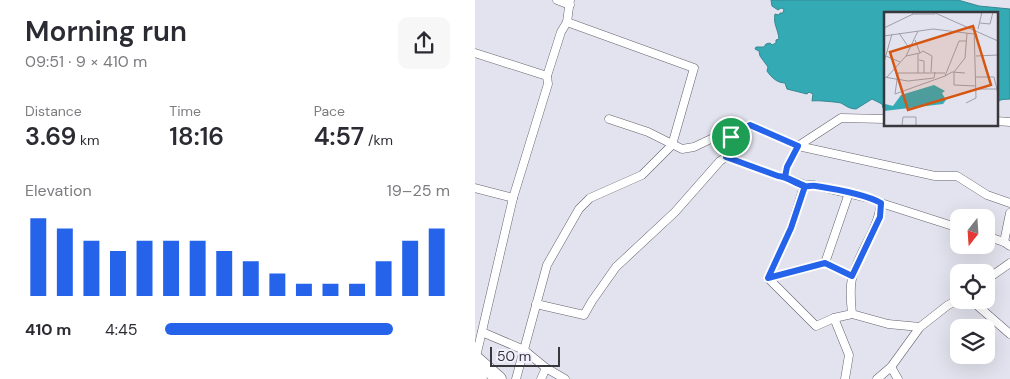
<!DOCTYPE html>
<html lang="en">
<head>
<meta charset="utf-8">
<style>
	body { margin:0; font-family:"DM Sans",sans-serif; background:#f7f7f7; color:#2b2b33; height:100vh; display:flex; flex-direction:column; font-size:19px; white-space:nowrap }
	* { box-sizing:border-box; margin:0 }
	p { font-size:16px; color:#7c7c81 }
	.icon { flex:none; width:28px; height:28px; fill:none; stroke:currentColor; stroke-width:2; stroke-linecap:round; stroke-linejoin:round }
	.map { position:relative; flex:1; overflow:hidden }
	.side { display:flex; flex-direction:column; background:#fff; width:475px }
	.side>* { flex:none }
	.needle { width:32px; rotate:197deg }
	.fabs { position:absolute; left:475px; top:209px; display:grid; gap:10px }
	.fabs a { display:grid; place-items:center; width:45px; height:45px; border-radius:10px; background:#fff; box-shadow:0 5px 20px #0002; font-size:25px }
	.scale { position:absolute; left:15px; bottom:12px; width:70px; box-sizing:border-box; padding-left:5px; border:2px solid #38373c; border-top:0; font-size:14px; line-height:18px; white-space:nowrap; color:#38373c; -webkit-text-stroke:4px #f1f0fc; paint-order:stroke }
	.pin { position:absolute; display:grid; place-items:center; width:42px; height:42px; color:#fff; margin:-21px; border:2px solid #fff; border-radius:50%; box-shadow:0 1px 5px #0007 }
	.round { display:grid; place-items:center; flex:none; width:52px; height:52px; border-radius:10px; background:#f7f7f7 }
	.headline { display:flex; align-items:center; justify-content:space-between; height:85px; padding:0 25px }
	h1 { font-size:28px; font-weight:600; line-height:38px }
	.stats { display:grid; grid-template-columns:repeat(3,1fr); gap:8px; height:85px; padding:5px 25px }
	.stats div { display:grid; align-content:center }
	.stats b { font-size:25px; font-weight:600 }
	.stats small { font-size:14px; font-weight:400 }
	.stats p { font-size:14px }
	.chart { height:140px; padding:10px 25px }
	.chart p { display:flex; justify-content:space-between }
	.chart svg { width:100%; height:90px; margin-top:5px; stroke:#2563eb; stroke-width:6 }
	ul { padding:0 25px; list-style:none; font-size:16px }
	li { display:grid; grid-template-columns:80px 60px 1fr; align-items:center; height:38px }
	li i { height:12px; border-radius:6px; background:#2563eb }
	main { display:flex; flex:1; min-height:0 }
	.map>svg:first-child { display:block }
</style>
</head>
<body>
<main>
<section class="side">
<div class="headline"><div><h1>Morning run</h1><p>09:51 · 9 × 410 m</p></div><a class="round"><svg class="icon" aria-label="share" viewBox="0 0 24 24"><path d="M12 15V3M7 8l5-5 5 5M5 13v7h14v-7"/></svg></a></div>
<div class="stats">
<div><p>Distance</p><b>3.69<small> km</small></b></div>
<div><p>Time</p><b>18:16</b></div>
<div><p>Pace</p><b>4:57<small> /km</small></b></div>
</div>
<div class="chart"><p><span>Elevation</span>19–25 m</p>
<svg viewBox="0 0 160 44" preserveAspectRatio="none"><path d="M5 44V6M15 44V11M25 44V17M35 44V22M45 44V17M55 44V17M65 44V17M75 44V22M85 44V27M95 44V33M105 44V38M115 44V38M125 44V38M135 44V27M145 44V17M155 44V11"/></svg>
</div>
<ul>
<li><b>410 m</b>4:45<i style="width:80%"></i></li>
</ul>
</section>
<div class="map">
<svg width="535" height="379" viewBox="0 0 535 379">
	<rect width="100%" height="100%" fill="#e3e3ef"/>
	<path fill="#34aab4" stroke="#358890" d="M296,0H483L504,6L535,9V99C528,100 526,98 521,104V14H410V108H408L407,104L397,99L381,109C375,109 371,106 366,103C362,102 340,100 337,101L338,94L334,92L332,94L312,89L310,83C302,83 296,77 292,71L293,67L285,56L284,51L280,49L281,47H289L291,44L295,43L297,45L301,43V40L304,39C303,29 298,24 300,14L304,15L305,13H308L309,9L306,8L303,10L297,6Z"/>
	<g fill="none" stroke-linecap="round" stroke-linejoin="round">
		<defs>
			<g id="minor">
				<path d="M82,0L95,5"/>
				<path d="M0,53L72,76"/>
				<path d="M521,121L535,122"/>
				<path d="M256,137L275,125L323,146L366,118L410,119"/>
				<path d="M251,157L303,176C316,177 324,186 338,185L398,199L406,203C403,230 385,250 378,275C374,287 376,302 377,314"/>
				<path d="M310,177L312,167L323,146L460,176H482L512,195L535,203"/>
				<path d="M329,186L316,228L293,278L341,326L359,318"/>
				<path d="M0,188L38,198"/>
				<path d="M374,193L350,263L377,276"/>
				<path d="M406,203L484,228"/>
				<path d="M511,236L529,242L535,246"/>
				<path d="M529,242L535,213"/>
				<path d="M293,278L350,263"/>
				<path d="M511,280L535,263"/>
				<path d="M496,300L535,334"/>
				<path d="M61,304L109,315L117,301L141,267L200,212L245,161L251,157L256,137L238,138L219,147L207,149L173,132L134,119"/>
				<path d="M7,332L49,350L71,368L90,379"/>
				<path d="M0,361L38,198L73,84L72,76L86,32L92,22L95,0"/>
				<path d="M416,367L423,379"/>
				<path d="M41,379L72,265L104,209L115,198L167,175L197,145L219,68L92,22"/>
				<path d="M66,379L71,368"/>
				<path d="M370,379L374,355L359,318L377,314L413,324L445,327"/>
				<path d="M402,379L416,367L445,327L473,305L484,300"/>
			</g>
			<g id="trunk">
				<path d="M0,358L24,379"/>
				<path d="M0,374L5,379"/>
			</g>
		</defs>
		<use href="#minor" stroke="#64636d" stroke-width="9"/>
		<use href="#trunk" stroke="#64636d" stroke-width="15"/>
		<use href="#minor" stroke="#fff" stroke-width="8"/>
		<use href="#trunk" stroke="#fff" stroke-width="14"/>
	</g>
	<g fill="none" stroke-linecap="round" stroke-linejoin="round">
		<defs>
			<path id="route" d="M256,137L251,157L303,176C313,177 319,183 329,186C332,187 337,185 341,186C360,189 390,194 406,203L405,217L377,276L350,263L293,278L316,228L330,186L310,177L312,167L323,146L275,125L256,137"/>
		</defs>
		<use href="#route" stroke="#fff" stroke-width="10"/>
		<use href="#route" stroke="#2563eb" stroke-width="6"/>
	</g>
	<g transform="translate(409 12)">
		<rect width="114" height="114" fill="#e3e3ef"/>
		<path d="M50,73L61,79L58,81L62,88L59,92L0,99L1,92L9,94L17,83Z" fill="#34aab4"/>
		<path fill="none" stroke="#9f9ea7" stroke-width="1" d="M49,0L114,29M28,2H51M96,11L106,12L109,0M0,16L29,2M94,17L98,0M15,21L25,36M83,21L81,46L70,60V73L92,74M0,24L49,17L90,22M36,41L39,39L48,44L47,60M34,42V61H61M2,44L16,50M22,44L36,41L31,28M92,44L114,43M35,48L40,49V61M0,50L8,22M14,61L11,82L61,64M14,61H34M81,61L68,60L61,64L75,29H83M0,65L24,69L50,66L51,60M3,65L22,44L34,19M92,65H110L114,82M92,77H112M82,91L92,86L90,15M18,113L19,105H32V113"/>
		<path fill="#d65611" fill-opacity="0.15" stroke="#d65611" stroke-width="2.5" d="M89,14L107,73L24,98L6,40Z"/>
		<rect width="114" height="114" fill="none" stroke="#38373c" stroke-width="2.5"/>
	</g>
</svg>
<div class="fabs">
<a><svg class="needle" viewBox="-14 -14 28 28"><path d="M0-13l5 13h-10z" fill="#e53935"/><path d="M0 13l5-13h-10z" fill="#7c7c81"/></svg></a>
<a><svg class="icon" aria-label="locate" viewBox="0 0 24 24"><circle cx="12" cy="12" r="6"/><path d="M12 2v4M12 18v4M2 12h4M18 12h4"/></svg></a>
<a><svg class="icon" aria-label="layers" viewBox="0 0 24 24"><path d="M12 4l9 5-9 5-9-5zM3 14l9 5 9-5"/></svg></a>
</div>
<div class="scale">50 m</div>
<div class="pin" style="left:256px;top:137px;background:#1e9e55"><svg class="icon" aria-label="arrive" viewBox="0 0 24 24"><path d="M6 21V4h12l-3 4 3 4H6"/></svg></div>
</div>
</main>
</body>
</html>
